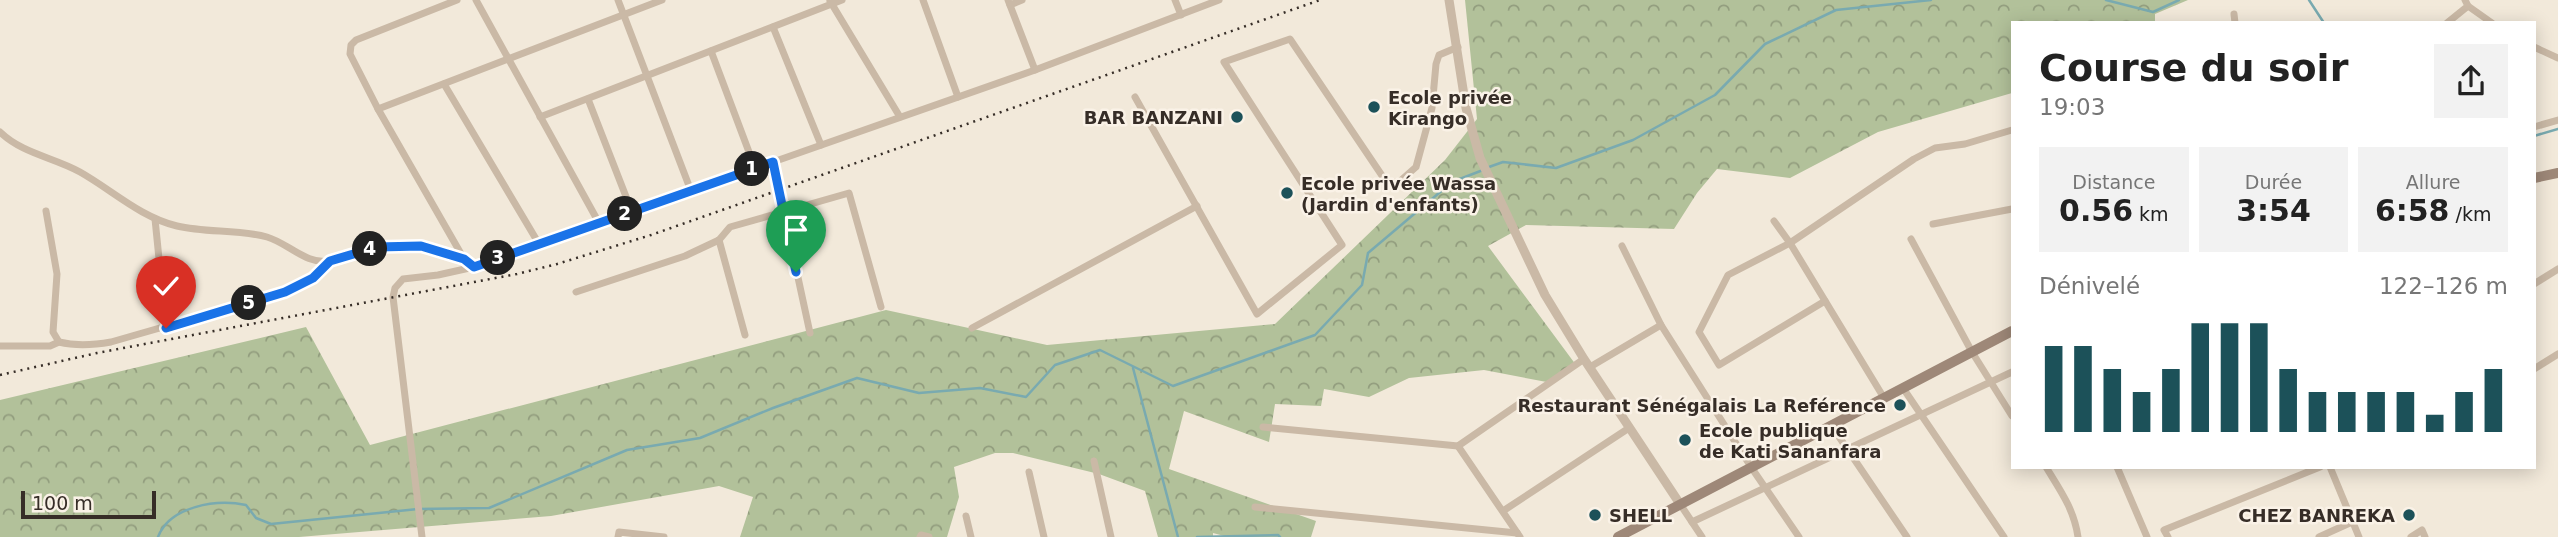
<!DOCTYPE html>
<html lang="fr">
<head>
<meta charset="utf-8">
<style>
	body { margin:0; font-family:"DejaVu Sans",sans-serif; background:#f2f2f2; color:#222; height:100vh; display:flex; flex-direction:column; font-size:26px; white-space:nowrap }
	* { box-sizing:border-box; margin:0 }
	p { font-size:23px; color:#767676 }
	.icon { flex:none; width:38px; height:38px; fill:none; stroke:currentColor; stroke-width:2; stroke-linecap:round; stroke-linejoin:round }
	.map { position:relative; flex:1; overflow:hidden }
	.side { position:absolute; left:2011px; top:21px; width:525px; height:448px; display:flex; flex-direction:column; background:#fff; border-radius:0px; box-shadow:0 4px 18px #0003 }
	.side>* { flex:none }
	.scale { position:absolute; left:21px; bottom:18px; width:135px; box-sizing:border-box; padding-left:7px; border:4px solid #362d27; border-top:0; font-size:19px; line-height:24px; white-space:nowrap; color:#362d27; -webkit-text-stroke:5px #faf2e7; paint-order:stroke }
	.pin { position:absolute; display:grid; place-items:center; width:60px; height:60px; color:#fff; margin:-72px -30px; border-radius:50% 50% 50% 0; rotate:-45deg; box-shadow:0 0 7px #0007 }
	.pin .icon { rotate:45deg }
	.km { position:absolute; width:35px; height:35px; margin:-18px; border-radius:50%; background:#222; color:#fff; font-size:19px; line-height:35px; text-align:center }
	.round { display:grid; place-items:center; flex:none; width:74px; height:74px; border-radius:0px; background:#f2f2f2 }
	.head { display:flex; align-items:center; justify-content:space-between; height:119px; padding:0 28px }
	h1 { font-size:38px; font-weight:700; line-height:52px }
	.stats { display:grid; grid-template-columns:repeat(3,1fr); gap:10px; height:119px; padding:7px 28px }
	.stats div { display:grid; align-content:center; border-radius:0px; background:#f2f2f2; text-align:center }
	.stats b { font-size:30px; font-weight:700 }
	.stats small { font-size:19px; font-weight:400 }
	.stats p { font-size:19px }
	.chart { height:196px; padding:14px 28px }
	.chart p { display:flex; justify-content:space-between }
	.chart svg { width:100%; height:126px; margin-top:7px; stroke:#1c5159; stroke-width:6 }
	.map>svg:first-child { display:block }
</style>
</head>
<body>
<div class="map">
<svg width="2558" height="537" viewBox="0 0 2558 537">
	<defs>
		<pattern id="forest-crowns" width="20" height="18" patternUnits="userSpaceOnUse" patternTransform="scale(1.75)"><rect width="20" height="18" fill="#b2c19a"/><path d="M2 6a3 3 0 1 1 6 0M12 15a3 3 0 1 1 6 0" fill="none" stroke="#929d7e"/></pattern>
	</defs>
	<rect width="100%" height="100%" fill="#f2e9da"/>
	<path fill="url(#forest-crowns)" d="M1465,0H2188L2155,14V23H2012V93L1878,132L1790,178L1717,169L1697,193L1674,229L1526,225L1488,246L1576,365L1552,383L1484,370L1409,378L1369,397L1324,389L1321,406L1275,404L1269,442L1184,411L1169,469L1316,521L1311,537H1228L1213,533V537H1158L1145,491L1099,474L1013,453H995L954,467L959,497L947,537H740L753,497L719,486L551,516L299,537H0V400L306,327L370,445L886,310L1047,345L1275,324L1445,160L1477,119Z"/>
	<g fill="none" stroke-linecap="round" stroke-linejoin="round">
		<g stroke="#79aab0" stroke-width="2.5">
			<path d="M2106,0L2153,12L2179,0"/>
			<path d="M2309,0L2324,23"/>
			<path d="M2534,136L2558,129"/>
			<path d="M1489,167L1503,162L1556,168L1633,140L1715,95L1765,44L1836,10L1931,0"/>
			<path d="M1133,368L1178,537"/>
			<path d="M158,537C170,506 216,499 246,505L256,518L271,524L418,509L489,508L627,450L700,438L773,408L857,378L919,393L980,388L1026,397L1055,365L1100,350L1173,386L1315,335L1362,285L1368,253L1452,182L1483,170"/>
			<path d="M1197,537L1278,535L1280,537"/>
		</g>
		<g stroke="#cab9a6" stroke-width="7">
			<path d="M457,0L356,40L351,45L350,54L378,109L464,259L474,267"/>
			<path d="M476,0L599,223"/>
			<path d="M618,0L691,191"/>
			<path d="M923,0L958,97"/>
			<path d="M1008,0L1035,70"/>
			<path d="M1175,0L1181,15"/>
			<path d="M830,1L900,117"/>
			<path d="M1010,5L1022,0"/>
			<path d="M2468,6L2492,23"/>
			<path d="M2234,14L2235,23"/>
			<path d="M2447,23L2468,6L2465,0"/>
			<path d="M773,27L821,145"/>
			<path d="M2534,47L2558,58"/>
			<path d="M711,51L755,168"/>
			<path d="M444,84L539,244"/>
			<path d="M1135,97L1257,314L1342,245L1224,62L1290,39L1387,183L1399,182L1416,167L1432,108L1436,64L1439,55L1458,47"/>
			<path d="M588,99L632,212"/>
			<path d="M378,109L662,0"/>
			<path d="M540,117L842,0"/>
			<path d="M2534,127L2558,120"/>
			<path d="M0,132C23,154 53,157 80,172C112,190 140,217 177,226C206,233 238,229 267,237C288,243 306,265 330,261C340,259 351,254 361,251C398,243 429,247 464,259"/>
			<path d="M773,162L810,333"/>
			<path d="M46,211L57,274L53,332L59,342C75,346 94,345 111,342L285,292L313,278L330,261"/>
			<path d="M155,219L166,328"/>
			<path d="M1774,221L1790,243L1884,398"/>
			<path d="M1933,224L2012,209"/>
			<path d="M1911,239L1972,352L2012,416"/>
			<path d="M719,240L745,335"/>
			<path d="M1622,246L1661,325L1751,467L1799,537"/>
			<path d="M2534,284L2558,269"/>
			<path d="M576,292L685,256L719,240L730,227L849,193L881,307"/>
			<path d="M1825,301L1719,365L1699,332L1728,275L1790,243L1914,159L1935,148L1965,144L2012,130"/>
			<path d="M972,328L1197,206"/>
			<path d="M0,346H50L59,342"/>
			<path d="M1590,367L1661,325"/>
			<path d="M2534,369L2558,354"/>
			<path d="M1903,388L2004,537"/>
			<path d="M1831,425L1907,537"/>
			<path d="M1263,427L1458,446L1584,359"/>
			<path d="M1458,446L1520,537"/>
			<path d="M1094,461L1111,537"/>
			<path d="M2046,467C2060,490 2074,509 2078,537"/>
			<path d="M2117,467L2147,537"/>
			<path d="M2330,467L2359,537"/>
			<path d="M1029,472L1044,537"/>
			<path d="M1680,504L1702,537"/>
			<path d="M1255,507L1517,533"/>
			<path d="M1503,511L1629,428"/>
			<path d="M966,516L971,537"/>
			<path d="M1692,522L2012,372"/>
			<path d="M422,537L393,297L395,288L403,279L438,275L474,267L1035,70L1219,0"/>
			<path d="M618,537L619,532L664,537"/>
			<path d="M920,537L921,535L929,537"/>
			<path d="M2168,537L2164,530L2320,467"/>
			<path d="M2319,537L2352,522"/>
			<path d="M2411,537L2422,530L2425,537"/>
		</g>
		<path stroke="#cab9a6" stroke-width="9" d="M1449,0L1466,108L1480,158L1545,295L1584,359L1680,504"/>
		<g stroke="#9e8878" stroke-width="10">
			<path d="M2534,178L2558,173"/>
			<path d="M1618,537L2012,331"/>
		</g>
		<path stroke="#362d27" stroke-width="2.5" stroke-dasharray="2 5" stroke-linecap="butt" d="M0,375L97,353L517,274L557,264L651,235L1320,0"/>
	</g>
	<g fill="none" stroke-linecap="round" stroke-linejoin="round">
		<defs>
			<path id="route" d="M166,328L285,292L313,278L330,261L377,247L421,246L464,259L474,267L773,162L796,272"/>
		</defs>
		<use href="#route" stroke="#fff" stroke-width="14"/>
		<use href="#route" stroke="#1a73e8" stroke-width="9"/>
	</g>
	<g fill="#1c5159" stroke="#faf2e7" stroke-width="2.5">
		<circle cx="1374" cy="107" r="7"/>
		<circle cx="1237" cy="117" r="7"/>
		<circle cx="1287" cy="193" r="7"/>
		<circle cx="1900" cy="405" r="7"/>
		<circle cx="1685" cy="440" r="7"/>
		<circle cx="1595" cy="515" r="7"/>
		<circle cx="2409" cy="515" r="7"/>
	</g>
	<g text-anchor="middle" dominant-baseline="central" stroke-width="5" stroke-linejoin="round" paint-order="stroke">
		<g font-size="18" font-weight="bold" fill="#362d27" stroke="#faf2e7" text-anchor="start">
			<text x="1388" y="97">Ecole privée<tspan x="1388" dy="21">Kirango</tspan></text>
			<text x="1223" y="117" text-anchor="end">BAR BANZANI</text>
			<text x="1301" y="183">Ecole privée Wassa<tspan x="1301" dy="21">(Jardin d'enfants)</tspan></text>
			<text x="1886" y="405" text-anchor="end">Restaurant Sénégalais La Reférence</text>
			<text x="1699" y="430">Ecole publique<tspan x="1699" dy="21">de Kati Sananfara</tspan></text>
			<text x="1609" y="515">SHELL</text>
			<text x="2395" y="515" text-anchor="end">CHEZ BANREKA</text>
		</g>
	</g>
</svg>
<div class="scale">100 m</div>
<div class="pin" style="left:796px;top:272px;background:#1e9e55"><svg class="icon" aria-label="arrive" viewBox="0 0 24 24"><path d="M6 21V4h12l-3 4 3 4H6"/></svg></div>
<div class="pin" style="left:166px;top:328px;background:#d93025"><svg class="icon" aria-label="check" viewBox="0 0 24 24"><path d="M5 12l5 5 9-10"/></svg></div>
<b class="km" style="left:752px;top:169px">1</b>
<b class="km" style="left:625px;top:214px">2</b>
<b class="km" style="left:498px;top:258px">3</b>
<b class="km" style="left:370px;top:249px">4</b>
<b class="km" style="left:249px;top:303px">5</b>
<section class="side">
<div class="head"><div><h1>Course du soir</h1><p>19:03</p></div><a class="round"><svg class="icon" aria-label="share" viewBox="0 0 24 24"><path d="M12 15V3M7 8l5-5 5 5M5 13v7h14v-7"/></svg></a></div>
<div class="stats">
<div><p>Distance</p><b>0.56<small> km</small></b></div>
<div><p>Durée</p><b>3:54</b></div>
<div><p>Allure</p><b>6:58<small> /km</small></b></div>
</div>
<div class="chart"><p><span>Dénivelé</span>122–126 m</p>
<svg viewBox="0 0 160 44" preserveAspectRatio="none"><path d="M5 44V14M15 44V14M25 44V22M35 44V30M45 44V22M55 44V6M65 44V6M75 44V6M85 44V22M95 44V30M105 44V30M115 44V30M125 44V30M135 44V38M145 44V30M155 44V22"/></svg>
</div>
</section>
</div>
</body>
</html>
